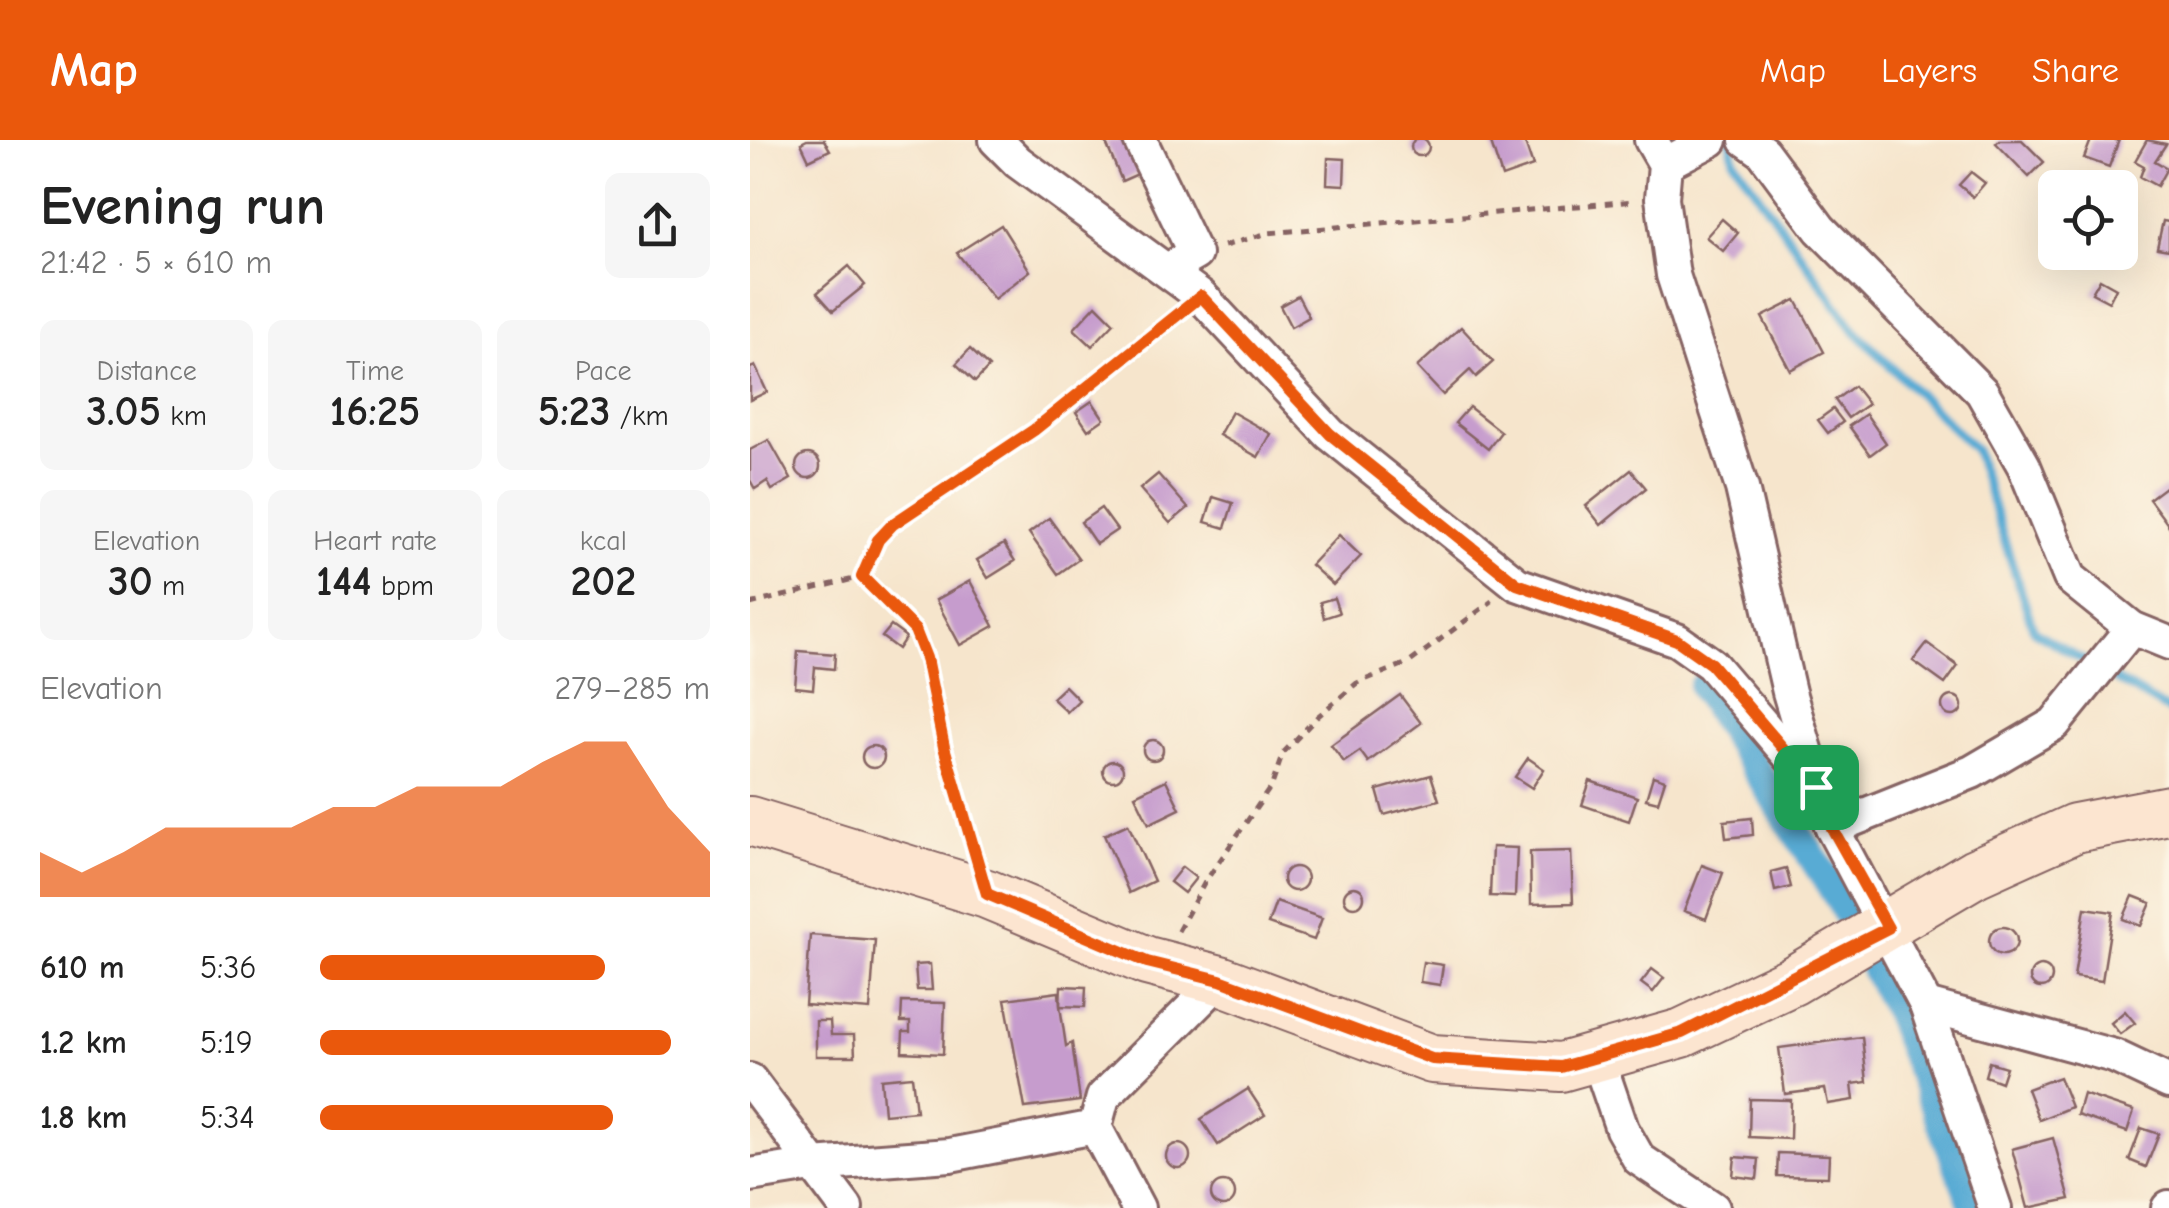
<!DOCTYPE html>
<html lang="en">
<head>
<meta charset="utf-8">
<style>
	body { margin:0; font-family:"Comic Neue",sans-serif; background:#f6f6f6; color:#222; height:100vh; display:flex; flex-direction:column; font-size:38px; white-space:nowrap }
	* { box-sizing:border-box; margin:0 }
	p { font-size:32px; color:#767676 }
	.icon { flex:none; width:55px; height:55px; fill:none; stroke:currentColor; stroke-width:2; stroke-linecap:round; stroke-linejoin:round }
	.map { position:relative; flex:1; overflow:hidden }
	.details { display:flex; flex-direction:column; background:#fff; width:750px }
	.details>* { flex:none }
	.fabs { position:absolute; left:1288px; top:30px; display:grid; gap:20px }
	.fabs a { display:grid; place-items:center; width:100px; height:100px; border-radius:15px; background:#fff; box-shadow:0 10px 40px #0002; font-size:50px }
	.pin { position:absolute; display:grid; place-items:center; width:85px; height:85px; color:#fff; margin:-42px; border-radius:20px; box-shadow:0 5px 15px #0006 }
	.round { display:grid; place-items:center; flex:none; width:105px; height:105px; border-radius:15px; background:#f6f6f6 }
	.headline { display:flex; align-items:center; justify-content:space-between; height:170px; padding:0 40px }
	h1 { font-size:55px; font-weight:700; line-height:75px }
	.figures { display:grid; grid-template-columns:repeat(3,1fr); gap:15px; height:170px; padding:10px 40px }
	.figures div { display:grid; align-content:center; border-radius:15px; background:#f6f6f6; text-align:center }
	.figures b { font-size:42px; font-weight:700 }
	.figures small { font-size:28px; font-weight:400 }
	.figures p { font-size:28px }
	.chart { height:280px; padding:20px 40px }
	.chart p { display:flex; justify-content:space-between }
	.chart svg { width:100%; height:180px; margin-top:10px; fill:#ea580c; opacity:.7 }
	ul { padding:0 40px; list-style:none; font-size:32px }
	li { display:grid; grid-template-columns:160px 120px 1fr; align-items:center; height:75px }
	li i { height:25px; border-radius:12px; background:#ea580c }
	header { display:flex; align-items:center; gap:60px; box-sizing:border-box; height:140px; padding:0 50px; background:#ea580c; color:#fff }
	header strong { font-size:48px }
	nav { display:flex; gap:55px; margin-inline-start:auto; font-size:35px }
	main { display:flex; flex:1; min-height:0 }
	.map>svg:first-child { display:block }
</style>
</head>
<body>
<header>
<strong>Map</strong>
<nav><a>Map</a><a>Layers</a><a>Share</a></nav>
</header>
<main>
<section class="details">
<div class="headline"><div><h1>Evening run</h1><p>21:42 · 5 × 610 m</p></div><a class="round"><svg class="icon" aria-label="share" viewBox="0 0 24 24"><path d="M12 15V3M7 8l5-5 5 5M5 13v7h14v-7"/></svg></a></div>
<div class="figures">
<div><p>Distance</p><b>3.05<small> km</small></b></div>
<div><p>Time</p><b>16:25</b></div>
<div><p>Pace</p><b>5:23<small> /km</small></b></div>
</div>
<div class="figures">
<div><p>Elevation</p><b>30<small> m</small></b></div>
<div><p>Heart rate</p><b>144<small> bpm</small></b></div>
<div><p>kcal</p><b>202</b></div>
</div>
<div class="chart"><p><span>Elevation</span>279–285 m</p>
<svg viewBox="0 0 160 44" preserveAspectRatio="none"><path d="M0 44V33L10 38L20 33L30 27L40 27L50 27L60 27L70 22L80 22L90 17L100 17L110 17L120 11L130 6L140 6L150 22L160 33V44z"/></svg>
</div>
<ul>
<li><b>610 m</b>5:36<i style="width:73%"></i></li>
<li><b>1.2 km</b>5:19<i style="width:90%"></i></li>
<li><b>1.8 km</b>5:34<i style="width:75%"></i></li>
</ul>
</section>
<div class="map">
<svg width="1419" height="1068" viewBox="0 0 1419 1068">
	<rect width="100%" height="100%" fill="#fcf5e5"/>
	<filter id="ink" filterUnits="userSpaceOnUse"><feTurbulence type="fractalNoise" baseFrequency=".01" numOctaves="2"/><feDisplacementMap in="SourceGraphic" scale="20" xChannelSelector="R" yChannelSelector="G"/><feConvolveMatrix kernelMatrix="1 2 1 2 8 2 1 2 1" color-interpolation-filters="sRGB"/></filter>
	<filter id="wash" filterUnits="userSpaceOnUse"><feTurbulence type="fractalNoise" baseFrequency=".0048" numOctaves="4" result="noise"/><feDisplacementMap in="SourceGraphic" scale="40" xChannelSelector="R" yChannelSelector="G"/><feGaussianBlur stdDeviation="2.25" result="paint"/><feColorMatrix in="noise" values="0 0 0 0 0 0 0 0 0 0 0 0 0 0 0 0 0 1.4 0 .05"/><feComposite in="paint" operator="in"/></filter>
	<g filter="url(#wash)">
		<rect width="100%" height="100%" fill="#f6e5cc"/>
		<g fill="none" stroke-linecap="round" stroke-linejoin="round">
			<path stroke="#59abd4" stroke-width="9" d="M980,0L984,20L1104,190L1225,310L1284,491L1419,571"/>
			<path stroke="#59abd4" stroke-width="30" d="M953,547L1090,760L1147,871L1225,1068"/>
		</g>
		<g id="blocks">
			<g fill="#c69ccd">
				<circle cx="670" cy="7" r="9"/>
				<path d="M57,0H74L80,10L59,20L51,3Z"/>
				<path d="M376,0L390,33L372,41L355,1Z"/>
				<path d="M740,0H774L783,26L752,37Z"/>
				<path d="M1249,0H1272L1294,22L1279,37L1246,3Z"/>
				<path d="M1341,0H1369L1359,27L1334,18Z"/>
				<path d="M1397,0L1416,4L1405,21L1417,28L1407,46L1390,37L1394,26L1385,21Z"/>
				<path d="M578,18L595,19L594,45L577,44Z"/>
				<path d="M1221,32L1235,43L1223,57L1209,45Z"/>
				<path d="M972,79L988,93L973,111L956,97Z"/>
				<path d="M1413,81L1419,82V110L1407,108Z"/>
				<path d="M251,85L280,131L244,159L207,113Z"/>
				<path d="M99,126L115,145L83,171L67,153Z"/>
				<path d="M1350,139L1366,148L1359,162L1342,153Z"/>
				<path d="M548,156L559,177L541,187L530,166Z"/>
				<path d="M1046,160L1074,212L1040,230L1012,177Z"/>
				<path d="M346,165L364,183L342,206L324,189Z"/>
				<path d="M711,187L743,222L726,237L720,230L693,255L667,227Z"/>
				<path d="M220,209L239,227L225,242L206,224Z"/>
				<path d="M5,226L17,252L0,260V228Z"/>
				<path d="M1104,246L1118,264L1098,278L1085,260Z"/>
				<path d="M342,261L354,279L338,290L326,272Z"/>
				<path d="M719,267L751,292L738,309L705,283Z"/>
				<path d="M1083,269L1093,282L1078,293L1068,280Z"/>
				<path d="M482,272L521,294L508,317L469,295Z"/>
				<path d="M1116,274L1136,303L1120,315L1099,286Z"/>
				<path d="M19,300L41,339L22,350L17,341L5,349L0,340V310Z"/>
				<circle cx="58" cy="326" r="12"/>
				<path d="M881,330L896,348L851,385L836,366Z"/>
				<path d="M408,334L438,368L420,383L390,349Z"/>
				<path d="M1415,347L1419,353V386L1399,359Z"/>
				<path d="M463,357L483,363L475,388L455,382Z"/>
				<path d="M351,368L367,390L346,404L331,382Z"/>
				<path d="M299,378L329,419L308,434L279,393Z"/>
				<path d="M589,395L611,416L583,445L561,425Z"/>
				<path d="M254,404L265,421L238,438L227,420Z"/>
				<path d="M220,441L244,486L210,505L186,460Z"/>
				<path d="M584,458L589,473L574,478L570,462Z"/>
				<path d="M141,486L156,497L148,509L132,497Z"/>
				<path d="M1177,503L1208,526L1195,544L1163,521Z"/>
				<path d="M48,511L85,514L84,529L65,527L63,549L45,547Z"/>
				<path d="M315,546L329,560L317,572L302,558Z"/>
				<path d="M650,555L671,583L618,622L610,611L594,622L581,605Z"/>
				<circle cx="1202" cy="566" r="10"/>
				<circle cx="403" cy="610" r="10"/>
				<circle cx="123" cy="617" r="11"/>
				<path d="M778,618L794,629L782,648L765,637Z"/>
				<circle cx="363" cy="631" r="10"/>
				<path d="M681,635L689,660L634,675L627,650Z"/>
				<path d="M903,636L915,640L908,662L896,659Z"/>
				<path d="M416,640L430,669L399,684L385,655Z"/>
				<path d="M840,641L887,657L879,681L832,665Z"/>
				<path d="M1002,678L1003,695L976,698L974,681Z"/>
				<path d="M378,684L404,741L379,753L354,695Z"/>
				<path d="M742,707L767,708L765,757L740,756Z"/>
				<path d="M821,711L823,763L781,764L780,712Z"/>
				<path d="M952,725L973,733L956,779L934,771Z"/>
				<path d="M432,727L446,738L434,753L420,742Z"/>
				<circle cx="545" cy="739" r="12"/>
				<path d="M1036,728L1041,747L1025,751L1021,732Z"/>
				<circle cx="604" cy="757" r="10"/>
				<path d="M1383,756L1401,763L1391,786L1373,779Z"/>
				<path d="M526,762L572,778L564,800L518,784Z"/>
				<path d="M1335,768L1363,772L1352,841L1324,837Z"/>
				<circle cx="1253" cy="801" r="14"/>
				<path d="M60,795L125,800L120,870L55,865Z"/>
				<path d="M673,822L693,825L690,845L670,842Z"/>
				<path d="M180,824L182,850H167L165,825Z"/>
				<circle cx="1291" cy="837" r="11"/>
				<path d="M902,829L914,838L903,852L891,843Z"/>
				<path d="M311,846L336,847L335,867L310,866L316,906L322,903L330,961L275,968L255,859L309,852L310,866Z"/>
				<path d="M152,862L195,863L193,914L152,912L153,892H160V882H151Z"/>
				<path d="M1375,871L1385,883L1370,894L1361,883Z"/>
				<path d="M66,881H80L81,895H104L105,916H66Z"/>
				<path d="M1112,897L1117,942L1102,944L1104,960L1078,964L1075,949L1035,954L1029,908Z"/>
				<path d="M1239,922L1256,927L1251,942L1235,936Z"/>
				<path d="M162,936L166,971L134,974L131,939Z"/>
				<path d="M1309,937L1321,967L1289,980L1277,949Z"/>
				<path d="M498,949L515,975L468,1005L451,979Z"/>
				<path d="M1333,954L1384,971L1377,992L1327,975Z"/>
				<path d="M1000,959L1041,960L1040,999L999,997Z"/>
				<path d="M1391,988L1409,994L1396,1027L1379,1020Z"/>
				<path d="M1303,998L1320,1059L1278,1068L1262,1009Z"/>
				<circle cx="428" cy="1016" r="12"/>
				<path d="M1028,1013L1079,1015L1078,1037L1027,1036Z"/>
				<path d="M985,1017L1009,1019L1007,1039L983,1036Z"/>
				<circle cx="473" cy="1054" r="12"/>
			</g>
		</g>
	</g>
	<g filter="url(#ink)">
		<use href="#blocks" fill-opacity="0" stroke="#866463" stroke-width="2.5"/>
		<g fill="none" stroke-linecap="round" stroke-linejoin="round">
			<defs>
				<g id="street">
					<path d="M246,0L268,22L451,156L580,294L767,444L927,500L961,524L1060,640"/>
					<path d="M390,0L445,114L419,129"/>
					<path d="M901,0L915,24L912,58L923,135L992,348L1039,552L1067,647L1082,688L1176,865L1245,1068"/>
					<path d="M996,0L1013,12L1070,89L1232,252L1274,326L1320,438L1382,488L1419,503"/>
					<path d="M915,24L961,0"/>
					<path d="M1082,688L1222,632L1304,584L1382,488"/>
					<path d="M1176,865L1364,916L1419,942"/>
					<path d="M848,919L872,989L889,1019L963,1068"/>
					<path d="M0,940L96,1068"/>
					<path d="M345,987L388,1068"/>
					<path d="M0,1035L62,1025L200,1015L345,987L353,957L470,840"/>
					<path d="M1418,1068L1419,1067"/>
				</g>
				<path id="secondary" d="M0,681L237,754L397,821L470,840L682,919L811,927L932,893L1042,841L1225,733L1325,688L1419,670"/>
			</defs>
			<use href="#street" stroke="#866463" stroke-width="38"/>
			<use href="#secondary" stroke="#866463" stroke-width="52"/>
			<g stroke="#866463" stroke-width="5" stroke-dasharray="8 8" stroke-linecap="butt">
				<path d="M474,106L518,93L884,61"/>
				<path d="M112,437L128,400L143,384L284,290L428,174"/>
				<path d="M112,437L165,490L225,712"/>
				<path d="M0,464L112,437"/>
				<path d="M428,791L455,742L522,645L533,613L567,577L607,543L660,522L742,461"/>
			</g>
			<use href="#street" stroke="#fff" stroke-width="32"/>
			<use href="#secondary" stroke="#fce5d0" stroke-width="48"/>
		</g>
	</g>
	<g fill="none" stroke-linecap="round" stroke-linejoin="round" filter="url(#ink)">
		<defs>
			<path id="route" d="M451,156L580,294L767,444L927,500L961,524L1066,647L1082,688L1138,788L932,893L811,927L682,919L470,840L397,822L237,754L194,607L176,518L165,490L112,437L128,400L143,384L284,290Z"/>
		</defs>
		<use href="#route" stroke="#fff" stroke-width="20"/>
		<use href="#route" stroke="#ea580c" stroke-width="12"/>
	</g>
</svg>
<div class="fabs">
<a><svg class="icon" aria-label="locate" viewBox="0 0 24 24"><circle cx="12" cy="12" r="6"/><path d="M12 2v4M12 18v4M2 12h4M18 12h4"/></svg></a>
</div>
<div class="pin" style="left:1066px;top:647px;background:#1e9e55"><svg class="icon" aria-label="arrive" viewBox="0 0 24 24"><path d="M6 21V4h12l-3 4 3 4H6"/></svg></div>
</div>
</main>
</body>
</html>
